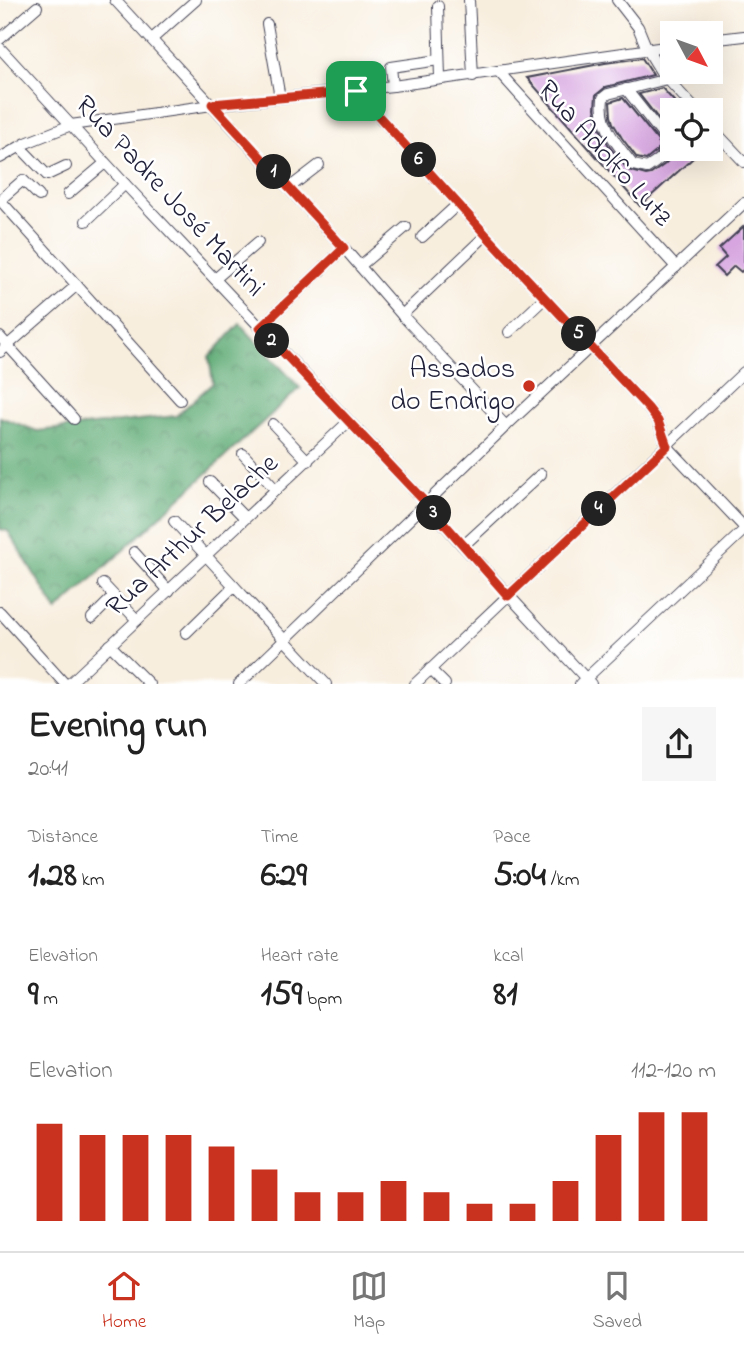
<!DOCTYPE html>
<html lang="en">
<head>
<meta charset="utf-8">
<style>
	body { margin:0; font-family:"Indie Flower",sans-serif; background:#f6f6f6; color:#222; height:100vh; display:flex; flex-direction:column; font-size:26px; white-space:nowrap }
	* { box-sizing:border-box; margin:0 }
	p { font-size:23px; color:#767676 }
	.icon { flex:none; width:38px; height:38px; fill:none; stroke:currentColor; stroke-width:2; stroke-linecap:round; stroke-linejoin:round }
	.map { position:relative; height:684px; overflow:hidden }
	.panel { display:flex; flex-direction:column; background:#fff; flex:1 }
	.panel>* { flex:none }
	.needle { width:46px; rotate:131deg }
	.fabs { position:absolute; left:660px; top:21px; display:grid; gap:14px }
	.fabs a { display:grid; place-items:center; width:63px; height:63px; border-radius:0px; background:#fff; box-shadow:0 7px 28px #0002; font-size:35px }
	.pin { position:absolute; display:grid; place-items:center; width:60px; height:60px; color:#fff; margin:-30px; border-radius:14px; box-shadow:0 4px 10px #0006 }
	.km { position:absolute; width:35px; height:35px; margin:-18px; border-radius:50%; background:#222; color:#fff; font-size:19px; line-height:35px; text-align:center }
	.round { display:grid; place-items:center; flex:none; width:74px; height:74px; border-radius:0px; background:#f6f6f6 }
	.overview { display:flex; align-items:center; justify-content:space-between; height:119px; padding:0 28px }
	h1 { font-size:38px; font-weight:700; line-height:52px }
	.figures { display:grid; grid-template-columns:repeat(3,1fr); gap:10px; height:119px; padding:7px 28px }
	.figures div { display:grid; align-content:center }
	.figures b { font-size:35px; font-weight:700 }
	.figures small { font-size:19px; font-weight:400 }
	.figures p { font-size:19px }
	.chart { height:196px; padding:14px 28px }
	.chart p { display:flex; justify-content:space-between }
	.chart svg { width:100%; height:126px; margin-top:7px; stroke:#c8321e; stroke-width:6 }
	.tabs { display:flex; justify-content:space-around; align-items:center; height:98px; border-top:2px solid #e0e0e0; background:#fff; font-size:19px; color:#767676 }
	.tabs a { display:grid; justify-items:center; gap:4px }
	.tabs .current { color:#c8321e }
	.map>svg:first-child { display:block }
</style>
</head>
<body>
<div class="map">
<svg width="744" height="684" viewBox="0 0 744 684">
	<defs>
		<pattern id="forest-crowns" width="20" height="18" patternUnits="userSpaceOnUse" patternTransform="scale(1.75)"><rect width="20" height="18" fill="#60ac76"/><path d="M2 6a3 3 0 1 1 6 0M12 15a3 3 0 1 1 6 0" fill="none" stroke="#4f8c62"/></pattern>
	</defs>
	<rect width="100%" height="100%" fill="#fff"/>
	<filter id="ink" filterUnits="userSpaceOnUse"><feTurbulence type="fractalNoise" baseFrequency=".0143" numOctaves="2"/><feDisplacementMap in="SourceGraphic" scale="14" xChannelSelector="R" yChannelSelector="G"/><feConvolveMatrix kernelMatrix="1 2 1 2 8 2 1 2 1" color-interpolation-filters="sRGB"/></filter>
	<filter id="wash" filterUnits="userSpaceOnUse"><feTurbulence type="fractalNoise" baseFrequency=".00686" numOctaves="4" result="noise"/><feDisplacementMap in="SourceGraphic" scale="28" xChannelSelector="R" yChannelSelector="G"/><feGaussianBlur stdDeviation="1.57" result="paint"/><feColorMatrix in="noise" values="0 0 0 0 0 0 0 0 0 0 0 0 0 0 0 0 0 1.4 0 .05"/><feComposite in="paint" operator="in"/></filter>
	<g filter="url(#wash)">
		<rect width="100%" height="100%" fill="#f8eede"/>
		<path fill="url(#forest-crowns)" stroke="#416758" stroke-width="2" d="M240,324L300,388L57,611L8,531L0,529V417L37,431L176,416L213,383L209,357Z"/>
		<g id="blocks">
			<g fill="#d7a6e0">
				<path d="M642,58L653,75L606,87L596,95L595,108L597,120L600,129L609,146L628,170L646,175L651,174L665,164L671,157L674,149H703L640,206L527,78L605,63Z"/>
				<path d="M662,88L682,110H672V136L639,94Z"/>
				<path d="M623,98L658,141L659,147L657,151L646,160L637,158L622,138L613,123L611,116L610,102Z"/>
				<path d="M744,226V269L741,272L734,266L724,276L715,267L726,257L719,249Z"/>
			</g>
		</g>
	</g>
	<g filter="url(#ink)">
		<use href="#blocks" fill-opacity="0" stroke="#424153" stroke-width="2"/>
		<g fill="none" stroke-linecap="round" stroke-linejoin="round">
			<defs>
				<g id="minor">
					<path d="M115,0L344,248L402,315L506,426"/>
					<path d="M469,0L473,76"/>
					<path d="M617,0L638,27L647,49L661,72L696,110"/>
					<path d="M438,6L440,79"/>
					<path d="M267,24L280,98"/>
					<path d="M0,39L37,7"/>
					<path d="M152,39L196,0"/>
					<path d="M710,40L744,36"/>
					<path d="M0,48L125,184L427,504L463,546L591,684"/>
					<path d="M498,71L676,267"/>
					<path d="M393,86L391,67L439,60"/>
					<path d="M626,89L665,138C671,154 659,160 647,168L633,165C617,144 599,126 603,98L608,94L667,79"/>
					<path d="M356,91L486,235L648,408L658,421L667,446L744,527"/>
					<path d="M710,126L744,162"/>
					<path d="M20,147L47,175L66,166"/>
					<path d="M0,158L26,143L71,125L212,105L393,86L672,46"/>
					<path d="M289,188L319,165"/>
					<path d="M68,194L105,163"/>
					<path d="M39,196L23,180L0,200L180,400"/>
					<path d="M86,221L125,184"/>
					<path d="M422,237L458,204"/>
					<path d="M360,266L406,227"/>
					<path d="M215,279L258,242"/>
					<path d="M402,315L486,235"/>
					<path d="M260,328L344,248"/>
					<path d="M509,332L545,298"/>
					<path d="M0,337L74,419"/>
					<path d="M0,352L77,285"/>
					<path d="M273,424L308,461"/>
					<path d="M243,454L276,490"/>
					<path d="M210,482L245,518"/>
					<path d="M174,521L234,586L326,684"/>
					<path d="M463,546L541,474"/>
					<path d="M134,552L169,591"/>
					<path d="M103,584L137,620"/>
					<path d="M0,612L65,684"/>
					<path d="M92,618L114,596"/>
					<path d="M186,633L234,586"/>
					<path d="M110,645L149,684"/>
					<path d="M430,669L445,684"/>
					<path d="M69,684L348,422"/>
					<path d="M239,684L506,426L744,203"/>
					<path d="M415,684L744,372"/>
					<path d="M580,684L744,530"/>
				</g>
			</defs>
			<use href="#minor" stroke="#424153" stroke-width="12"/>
			<use href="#minor" stroke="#fff" stroke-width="10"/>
		</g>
	</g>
	<g fill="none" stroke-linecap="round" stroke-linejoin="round" filter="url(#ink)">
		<defs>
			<path id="route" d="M356,91L486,235L648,408L658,421L667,446L508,596L427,504L260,328L344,248L212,104Z"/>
		</defs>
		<use href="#route" stroke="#fff" stroke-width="14"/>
		<use href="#route" stroke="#c8321e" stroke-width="9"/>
	</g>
	<circle fill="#c8321e" stroke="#fff" stroke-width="2.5" cx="529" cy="386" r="7"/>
	<g text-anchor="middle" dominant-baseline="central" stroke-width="5" stroke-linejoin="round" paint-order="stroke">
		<g font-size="28" fill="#22223b" stroke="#fff">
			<text transform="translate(604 154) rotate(48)">Rua Adolfo Lutz</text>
			<text transform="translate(169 197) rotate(47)">Rua Padre José Martini</text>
			<text transform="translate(193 536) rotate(-43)">Rua Arthur Belache</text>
		</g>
		<g font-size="28" fill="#22223b" stroke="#fff" text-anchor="end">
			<text x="515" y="370">Assados<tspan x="515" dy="32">do Endrigo</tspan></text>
		</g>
	</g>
</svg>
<div class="fabs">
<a><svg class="needle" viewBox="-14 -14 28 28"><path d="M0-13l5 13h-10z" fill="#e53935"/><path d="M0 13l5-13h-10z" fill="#767676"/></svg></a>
<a><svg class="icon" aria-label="locate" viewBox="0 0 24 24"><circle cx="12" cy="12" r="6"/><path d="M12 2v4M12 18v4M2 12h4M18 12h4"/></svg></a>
</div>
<div class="pin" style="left:356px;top:91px;background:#1e9e55"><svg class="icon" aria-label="arrive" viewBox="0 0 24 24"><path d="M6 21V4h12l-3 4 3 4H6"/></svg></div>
<b class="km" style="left:274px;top:172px">1</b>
<b class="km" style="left:272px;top:341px">2</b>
<b class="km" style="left:434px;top:513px">3</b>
<b class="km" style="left:599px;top:509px">4</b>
<b class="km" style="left:579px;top:334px">5</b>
<b class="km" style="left:419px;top:160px">6</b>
</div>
<section class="panel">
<div class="overview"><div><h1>Evening run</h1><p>20:41</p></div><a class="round"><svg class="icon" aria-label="share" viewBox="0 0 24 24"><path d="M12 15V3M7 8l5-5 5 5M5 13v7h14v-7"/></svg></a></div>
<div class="figures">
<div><p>Distance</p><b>1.28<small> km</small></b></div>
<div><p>Time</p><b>6:29</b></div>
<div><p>Pace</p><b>5:04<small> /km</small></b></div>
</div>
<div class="figures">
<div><p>Elevation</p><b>9<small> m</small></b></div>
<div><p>Heart rate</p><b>159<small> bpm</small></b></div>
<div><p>kcal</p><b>81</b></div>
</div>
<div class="chart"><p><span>Elevation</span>112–120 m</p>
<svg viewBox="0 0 160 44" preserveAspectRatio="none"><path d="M5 44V10M15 44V14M25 44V14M35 44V14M45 44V18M55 44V26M65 44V34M75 44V34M85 44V30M95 44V34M105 44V38M115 44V38M125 44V30M135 44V14M145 44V6M155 44V6"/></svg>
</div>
</section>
<nav class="tabs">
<a class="current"><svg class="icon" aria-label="home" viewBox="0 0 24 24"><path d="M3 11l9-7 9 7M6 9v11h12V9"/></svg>Home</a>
<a><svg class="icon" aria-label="map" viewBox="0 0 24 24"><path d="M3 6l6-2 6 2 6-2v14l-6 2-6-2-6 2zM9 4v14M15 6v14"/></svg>Map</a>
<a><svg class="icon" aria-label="saved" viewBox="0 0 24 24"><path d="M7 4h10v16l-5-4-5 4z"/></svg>Saved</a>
</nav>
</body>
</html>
